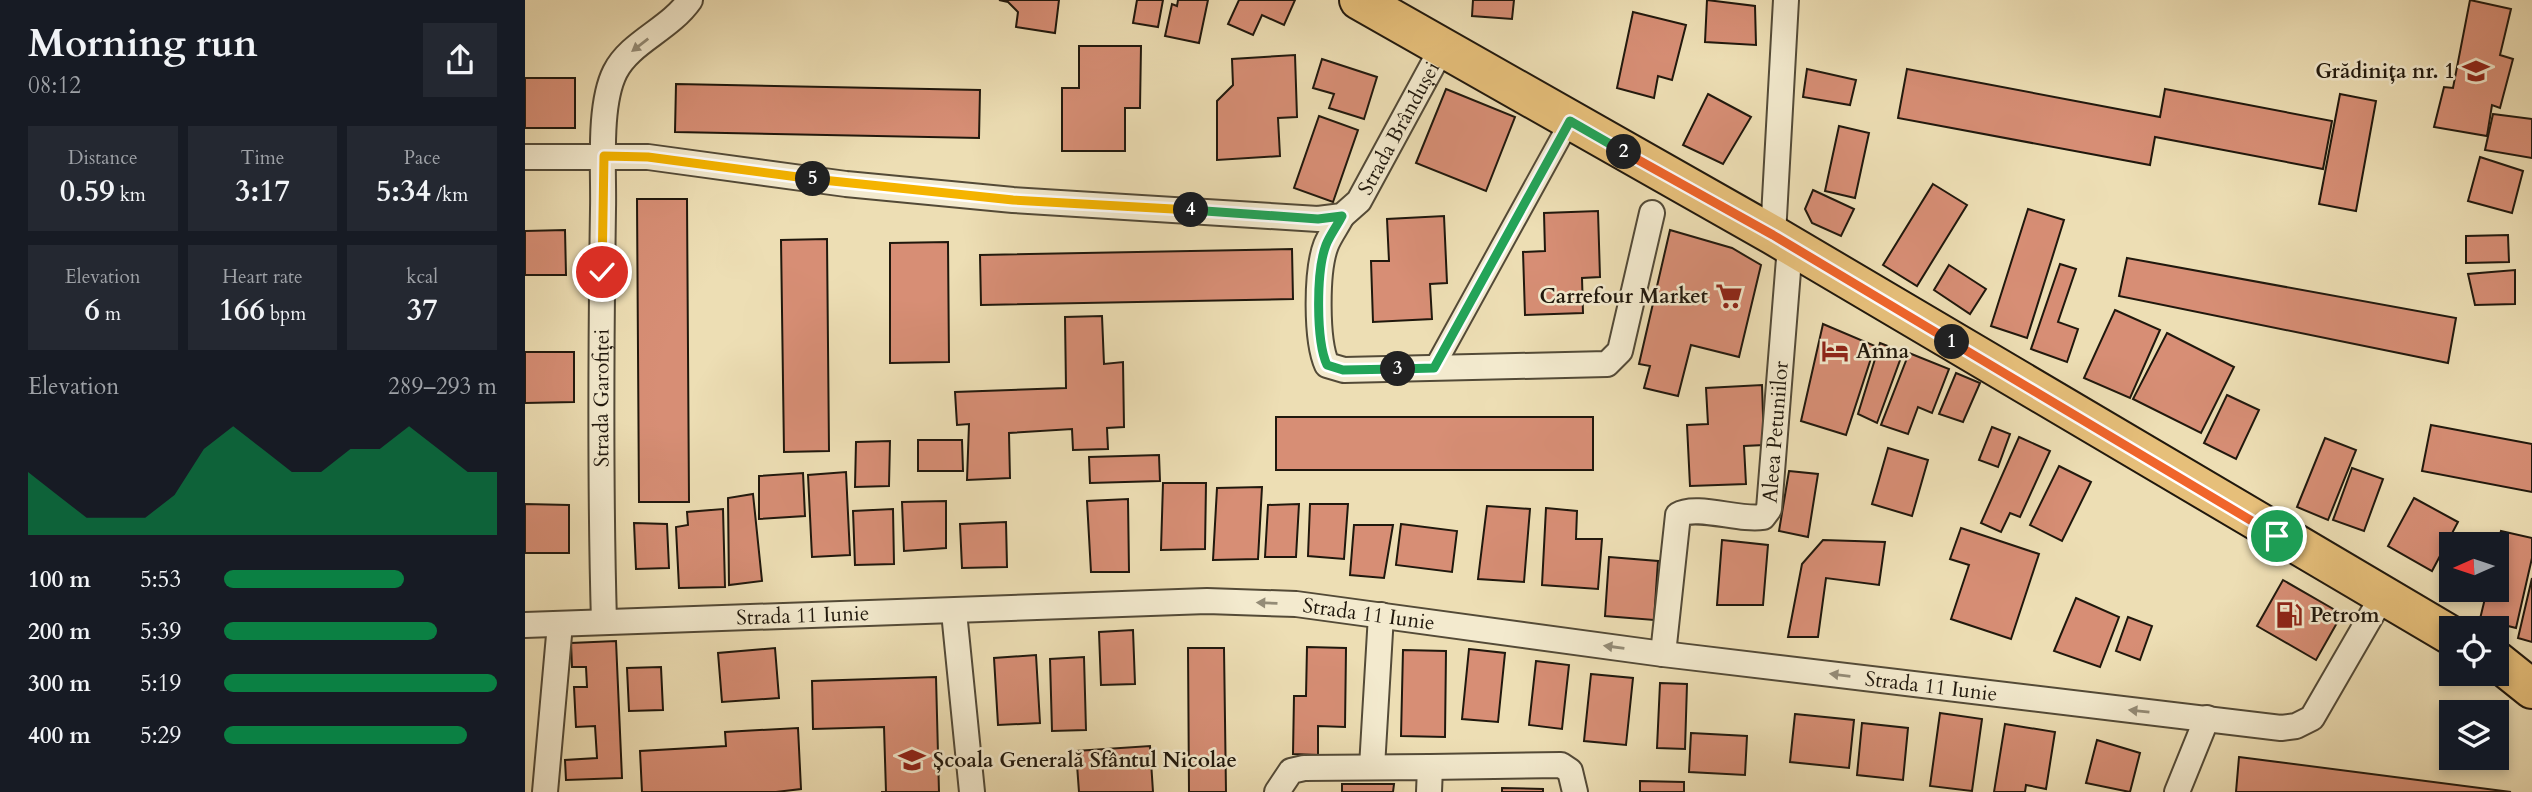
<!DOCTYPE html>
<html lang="en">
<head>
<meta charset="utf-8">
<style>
	body { margin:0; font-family:Cardo,serif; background:#242831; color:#f1f3f6; height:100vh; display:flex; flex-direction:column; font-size:26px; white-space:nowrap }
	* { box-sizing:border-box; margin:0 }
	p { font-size:23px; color:#9ea1a6 }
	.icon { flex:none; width:38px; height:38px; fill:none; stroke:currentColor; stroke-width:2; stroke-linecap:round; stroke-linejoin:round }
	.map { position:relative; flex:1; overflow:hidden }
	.panel { display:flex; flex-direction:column; background:#171b24; width:525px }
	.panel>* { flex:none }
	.needle { width:46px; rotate:267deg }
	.buttons { position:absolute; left:1914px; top:532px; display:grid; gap:14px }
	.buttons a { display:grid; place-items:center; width:70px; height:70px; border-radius:0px; background:#171b24; box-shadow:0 4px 10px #0003; font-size:35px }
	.pin { position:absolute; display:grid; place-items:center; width:60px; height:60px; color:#fff; margin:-30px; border:4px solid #fff; border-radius:50%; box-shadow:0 2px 7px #0007 }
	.km { position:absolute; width:35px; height:35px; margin:-18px; border-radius:50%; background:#222; color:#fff; font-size:19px; line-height:35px; text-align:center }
	.round { display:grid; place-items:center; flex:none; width:74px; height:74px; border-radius:0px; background:#242831 }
	.summary { display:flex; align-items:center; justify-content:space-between; height:119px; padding:0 28px }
	h1 { font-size:38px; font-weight:600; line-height:52px }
	.figures { display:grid; grid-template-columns:repeat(3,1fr); gap:10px; height:119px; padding:7px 28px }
	.figures div { display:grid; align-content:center; border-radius:0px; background:#242831; text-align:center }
	.figures b { font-size:30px; font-weight:600 }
	.figures small { font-size:19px; font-weight:400 }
	.figures p { font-size:19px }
	.chart { height:196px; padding:14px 28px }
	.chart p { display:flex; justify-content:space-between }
	.chart svg { width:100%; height:126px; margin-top:7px; fill:#0b8043; opacity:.7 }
	ul { padding:0 28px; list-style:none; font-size:23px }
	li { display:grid; grid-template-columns:112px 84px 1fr; align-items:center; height:52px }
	li i { height:18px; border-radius:9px; background:#0b8043 }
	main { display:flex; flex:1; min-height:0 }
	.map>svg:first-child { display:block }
</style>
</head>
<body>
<main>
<section class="panel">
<div class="summary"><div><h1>Morning run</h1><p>08:12</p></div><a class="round"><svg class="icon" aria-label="share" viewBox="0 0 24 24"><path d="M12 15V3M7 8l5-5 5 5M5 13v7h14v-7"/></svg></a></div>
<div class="figures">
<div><p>Distance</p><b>0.59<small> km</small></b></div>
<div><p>Time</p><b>3:17</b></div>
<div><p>Pace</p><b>5:34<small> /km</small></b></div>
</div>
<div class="figures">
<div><p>Elevation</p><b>6<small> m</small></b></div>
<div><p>Heart rate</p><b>166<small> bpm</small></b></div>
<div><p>kcal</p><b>37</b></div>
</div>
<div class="chart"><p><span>Elevation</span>289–293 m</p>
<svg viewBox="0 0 160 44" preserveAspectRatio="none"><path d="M0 44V22L10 30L20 38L30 38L40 38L50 30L60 14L70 6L80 14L90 22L100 22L110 14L120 14L130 6L140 14L150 22L160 22V44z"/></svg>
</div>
<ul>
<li><b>100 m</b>5:53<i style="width:66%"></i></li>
<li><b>200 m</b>5:39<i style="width:78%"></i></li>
<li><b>300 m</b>5:19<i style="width:100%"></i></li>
<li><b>400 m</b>5:29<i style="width:89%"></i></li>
</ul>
</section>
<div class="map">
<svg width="2007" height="792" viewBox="0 0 2007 792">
	<rect width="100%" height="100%" fill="#eddeb4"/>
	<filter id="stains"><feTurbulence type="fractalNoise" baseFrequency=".00286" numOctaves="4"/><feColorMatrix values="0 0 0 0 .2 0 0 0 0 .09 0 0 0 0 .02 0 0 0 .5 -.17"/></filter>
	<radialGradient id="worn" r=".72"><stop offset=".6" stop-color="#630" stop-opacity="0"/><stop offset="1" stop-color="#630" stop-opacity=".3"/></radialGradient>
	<g fill="#d78e75" stroke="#20180d" stroke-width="2">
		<path d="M474,0H534L530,33L491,27L493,12L483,2Z"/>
		<path d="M612,0H638L633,27L608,23Z"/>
		<path d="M653,0H683L674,43L640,36L647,4L652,6Z"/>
		<path d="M714,0H770L759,25L737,15L728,35L703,24Z"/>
		<path d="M948,0H989L987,19L947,16Z"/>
		<path d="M1182,0L1230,6L1231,45L1180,42Z"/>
		<path d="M1945,0L1986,9L1975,55L1988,59L1975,108L1967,105L1962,136L1909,127L1919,87L1928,88Z"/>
		<path d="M1108,12L1161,25L1147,80L1133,76L1129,98L1092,88Z"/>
		<path d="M554,46H616L615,108H600V151H537V88H554Z"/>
		<path d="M770,55L772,117L753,118L755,156L692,160V101L708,85L707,59Z"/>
		<path d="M797,59L852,77L839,119L804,108L809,94L788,88Z"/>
		<path d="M1282,69L1331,80L1325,105L1278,97Z"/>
		<path d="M1382,69L1635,117L1640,89L1807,121L1798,169L1630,137L1625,165L1373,118Z"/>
		<rect x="0" y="78" width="50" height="50"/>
		<path d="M151,84L455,90L454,138L150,132Z"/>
		<path d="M921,89L990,117L961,191L891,163Z"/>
		<path d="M1183,94L1226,117L1198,164L1158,145Z"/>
		<path d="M1815,94L1851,101L1831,211L1794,204Z"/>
		<path d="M1968,114L2007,119V158L1960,150Z"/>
		<path d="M794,116L833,130L808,202L769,188Z"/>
		<path d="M1314,126L1344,133L1330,198L1300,191Z"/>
		<path d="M1955,157L1998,171L1987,213L1943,201Z"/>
		<path d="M1408,184L1442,205L1392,286L1358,265Z"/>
		<path d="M1288,190L1329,209L1316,236L1287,223L1280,209Z"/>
		<path d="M112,199H162L164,502H114Z"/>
		<path d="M1503,209L1539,220L1502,338L1466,326Z"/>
		<path d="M1073,211L1075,277L1057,278L1058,313L1000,315L998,252L1020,251L1019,213Z"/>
		<path d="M919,216L922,283L905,284L907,319L848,322L846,261H864L862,219Z"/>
		<path d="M40,230L41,275H0V231Z"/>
		<path d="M1145,230L1207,248L1236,265L1214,357L1166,345L1153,396L1119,388L1125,366L1114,364Z"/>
		<path d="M1983,235L1984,262L1941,263V236Z"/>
		<path d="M302,239L304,451L259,452L256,240Z"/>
		<path d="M423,242L424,362L365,363V243Z"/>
		<path d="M767,249L768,299L456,305L455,255Z"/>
		<path d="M1602,258L1931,318L1923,363L1594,296Z"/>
		<path d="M1535,264L1551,269L1533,322L1553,329L1542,362L1506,349Z"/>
		<path d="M1424,265L1461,289L1445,314L1409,290Z"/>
		<path d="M1990,270V304L1950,305L1943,274Z"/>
		<path d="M1590,310L1635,330L1605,398L1559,378Z"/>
		<path d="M577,316L579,364L598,362L599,427L582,428L583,449L548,450L547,429L484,433L485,478L442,480L444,424L432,425L430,392L541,388L540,317Z"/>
		<path d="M1298,324L1350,346L1321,435L1276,421Z"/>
		<path d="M1642,333L1709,367L1676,433L1608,399Z"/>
		<path d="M1355,343L1378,352L1352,423L1333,414Z"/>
		<path d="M0,352H49V402L0,403Z"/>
		<path d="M1384,353L1424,369L1407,413L1393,407L1383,434L1356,425Z"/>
		<path d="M1431,373L1455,383L1438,422L1414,414Z"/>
		<path d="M1237,385L1239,445L1219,446L1221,484L1165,486L1162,425L1183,424L1181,388Z"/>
		<path d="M1702,395L1734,410L1711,459L1679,443Z"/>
		<rect x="751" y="417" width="317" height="53"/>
		<path d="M1906,425L2007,444V492L1897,471Z"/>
		<path d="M1467,427L1485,434L1473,467L1454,460Z"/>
		<path d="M1494,437L1525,451L1495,517L1485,513L1476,532L1456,523Z"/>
		<path d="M1800,438L1831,450L1803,520L1772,507Z"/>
		<path d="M393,440H437L438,471H393Z"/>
		<path d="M365,441L364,486L330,487L331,442Z"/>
		<path d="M1363,448L1403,460L1387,516L1347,504Z"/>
		<path d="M634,455L635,481L565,483L564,457Z"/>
		<path d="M1534,466L1566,482L1537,541L1505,525Z"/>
		<path d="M1827,468L1858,479L1839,531L1808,520Z"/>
		<path d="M1264,471L1293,474L1283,537L1254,531Z"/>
		<path d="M321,472L325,555L287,557L283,475Z"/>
		<path d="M278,473L280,516L234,519V476Z"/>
		<path d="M638,483H681L680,549L636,550Z"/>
		<path d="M737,487L733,559L688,560L692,488Z"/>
		<path d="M228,494L237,581L204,585L203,498Z"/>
		<path d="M1889,498L1933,522L1907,571L1863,546Z"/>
		<path d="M603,499L604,572H566L562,501Z"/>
		<path d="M421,501V548L379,551L377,502Z"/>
		<path d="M0,504L44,505V553H0Z"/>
		<path d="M774,504L771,557H740L743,505Z"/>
		<path d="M785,504H823L819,559L783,556Z"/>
		<path d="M962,506L1005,509L999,582L953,579Z"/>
		<path d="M1021,508L1052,511L1051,539H1077L1073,589L1017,585Z"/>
		<path d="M198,509L200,587L154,588L151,527L163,525L162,512Z"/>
		<path d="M368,509L369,564L330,565L328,511Z"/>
		<path d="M481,522L482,567L437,568L435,524Z"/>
		<path d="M109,523L142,524L144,568L111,569Z"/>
		<path d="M876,524L932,531L927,572L871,565Z"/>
		<path d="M829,525H868L859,578L825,575Z"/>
		<path d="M1436,528L1514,554L1486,639L1426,619L1444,565L1425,559Z"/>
		<path d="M1976,531L2007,538V558L1991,628L1955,619L1962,590H1972V545Z"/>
		<path d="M1197,540L1243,545L1238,605H1192Z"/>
		<path d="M1298,540L1360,542L1354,585L1301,578L1293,637H1263L1277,564Z"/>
		<path d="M1084,557L1133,561L1129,620L1080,616Z"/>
		<path d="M2007,578V642L1993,638Z"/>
		<path d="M1758,580L1817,614L1791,660L1732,626Z"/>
		<path d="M1551,598L1594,617L1575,667L1529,651Z"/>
		<path d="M1603,617L1627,626L1615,660L1591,651Z"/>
		<path d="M608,630L610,684L576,685L574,632Z"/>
		<path d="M91,641L97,778L41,780L40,760L72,758L70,726L51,727L49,687H62L61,667H47L46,643Z"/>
		<path d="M782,647L821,648L820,727L793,726V755L768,754L769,696H781Z"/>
		<path d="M250,648L254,698L197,702L193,653Z"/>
		<path d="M663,648H699L701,792H664Z"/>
		<path d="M944,649L980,653L973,722L937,719Z"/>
		<path d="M878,650L921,651L920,737L876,736Z"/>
		<path d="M511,655L515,723L473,725L469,658Z"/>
		<path d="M559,657L561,730L527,731L525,659Z"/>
		<path d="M1011,661L1044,665L1037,729L1004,725Z"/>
		<path d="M136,667L138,710L104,711L102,668Z"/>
		<path d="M1066,674L1108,678L1101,745L1059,741Z"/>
		<path d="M411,677L414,792H356H361L359,727L288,729L287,681Z"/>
		<path d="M1135,683L1162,684L1160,749L1132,748Z"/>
		<path d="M1415,713L1457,719L1447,791L1405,786Z"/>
		<path d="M1270,714L1329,720L1324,768L1265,762Z"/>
		<path d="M1337,723L1383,728L1378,780L1332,775Z"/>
		<path d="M1480,724L1530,732L1521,789L1501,785L1500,792H1469Z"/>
		<path d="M273,728L276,789L251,792H117L115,751L201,746L200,732Z"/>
		<path d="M1166,733L1222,736L1220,775L1164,772Z"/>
		<path d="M1572,740L1615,753L1605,792L1561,783Z"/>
		<path d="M625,746L628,792H554L551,751Z"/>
		<path d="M1714,757L1986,792H1711Z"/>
		<path d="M1115,781L1159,782V792H1115Z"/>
		<path d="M817,784H869L868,792H817Z"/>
		<path d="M977,788L1018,789V792H977Z"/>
	</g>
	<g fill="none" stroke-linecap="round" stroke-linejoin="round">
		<defs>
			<path id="pedestrian" d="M909,368L1045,121"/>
			<g id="minor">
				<path id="s1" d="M0,157H123L321,184L488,200L793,219L817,216L834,201L917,48"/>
				<path d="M817,216C812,226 805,235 801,245C791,271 791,341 802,365L819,370L1082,364L1095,351L1127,213"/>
				<path d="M1248,235L1261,0"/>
				<path d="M429,612L447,792"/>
				<path id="s2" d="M79,622C75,485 76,347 78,209C79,171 73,106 90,72C105,42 144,30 165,0"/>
				<path id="s3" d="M0,625L682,601L771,604L1138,654L1756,728L1771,726L1787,718L1857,597"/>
				<path id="s4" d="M1138,654L1153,515C1171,504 1215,521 1238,517L1244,509L1265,246"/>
				<path d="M847,767L856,615"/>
				<path d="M905,767L1036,765L1045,771L1050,792"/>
				<path d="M20,792L35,624"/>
				<path d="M752,792L766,771L779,768L905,767L904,792"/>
				<path d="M1652,792L1682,718"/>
			</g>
			<g id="primary">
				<path d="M834,0L1248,235L1927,636"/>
				<path d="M1972,661L2007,689"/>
			</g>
		</defs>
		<use href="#pedestrian" stroke="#534a37" stroke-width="23"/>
		<use href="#minor" stroke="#534a37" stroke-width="28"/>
		<use href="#primary" stroke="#20180d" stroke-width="42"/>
		<use href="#pedestrian" stroke="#f3eace" stroke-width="19"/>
		<use href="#minor" stroke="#f3eace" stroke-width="24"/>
		<use href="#primary" stroke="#e6bf7a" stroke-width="38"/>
	</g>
	<defs><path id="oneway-solid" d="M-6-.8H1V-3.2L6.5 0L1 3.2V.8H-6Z" transform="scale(1.75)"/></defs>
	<g fill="#948c77">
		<use href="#oneway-solid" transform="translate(115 45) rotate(142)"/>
		<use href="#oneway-solid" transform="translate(742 603) rotate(-178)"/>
		<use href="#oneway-solid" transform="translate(1089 647) rotate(-172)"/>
		<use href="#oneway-solid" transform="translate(1315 675) rotate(-173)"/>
		<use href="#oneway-solid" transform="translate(1614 711) rotate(-174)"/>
	</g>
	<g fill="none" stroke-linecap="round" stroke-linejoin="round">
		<defs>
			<path id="split-1" d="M1427,342L1752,536"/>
			<path id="split-2" d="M1099,152L1248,235L1427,342"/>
			<path id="split-3" d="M873,369L909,368L1045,121L1099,152"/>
			<path id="split-4" d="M666,210L793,219L817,216C812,226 805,235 801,245C791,271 791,341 802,365L818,370L873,369"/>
			<path id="split-5" d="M288,179L488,200L666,210"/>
			<path id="split-6" d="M77,272L79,156L123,157L288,179"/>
		</defs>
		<use href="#split-1" stroke="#fff" stroke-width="14"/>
		<use href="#split-2" stroke="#fff" stroke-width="14"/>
		<use href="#split-3" stroke="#fff" stroke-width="14"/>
		<use href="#split-4" stroke="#fff" stroke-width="14"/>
		<use href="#split-5" stroke="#fff" stroke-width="14"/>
		<use href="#split-6" stroke="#fff" stroke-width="14"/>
		<use href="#split-1" stroke="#f0652b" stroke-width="9"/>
		<use href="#split-2" stroke="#f0652b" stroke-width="9"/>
		<use href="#split-3" stroke="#22a559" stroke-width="9"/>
		<use href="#split-4" stroke="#22a559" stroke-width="9"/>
		<use href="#split-5" stroke="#f5b400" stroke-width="9"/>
		<use href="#split-6" stroke="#f5b400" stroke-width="9"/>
	</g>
	<defs>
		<symbol id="school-bare" viewBox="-9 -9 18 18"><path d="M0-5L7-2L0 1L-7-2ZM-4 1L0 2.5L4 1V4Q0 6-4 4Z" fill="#8f2418" stroke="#f3eace" stroke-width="2.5" paint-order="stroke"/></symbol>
		<symbol id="supermarket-bare" viewBox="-9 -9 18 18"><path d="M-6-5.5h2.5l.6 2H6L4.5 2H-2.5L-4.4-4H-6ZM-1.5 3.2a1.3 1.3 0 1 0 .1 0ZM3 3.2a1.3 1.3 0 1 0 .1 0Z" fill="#8f2418" stroke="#f3eace" stroke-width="2.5" paint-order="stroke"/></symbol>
		<symbol id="hotel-bare" viewBox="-9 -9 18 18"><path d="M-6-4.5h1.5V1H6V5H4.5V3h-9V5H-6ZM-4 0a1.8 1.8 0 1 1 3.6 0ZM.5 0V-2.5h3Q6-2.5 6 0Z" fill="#8f2418" stroke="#f3eace" stroke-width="2.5" paint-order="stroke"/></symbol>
		<symbol id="fuel-bare" viewBox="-9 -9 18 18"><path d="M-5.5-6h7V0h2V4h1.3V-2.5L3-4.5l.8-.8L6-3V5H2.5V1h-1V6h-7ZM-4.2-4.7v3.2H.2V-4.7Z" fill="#8f2418" stroke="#f3eace" stroke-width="2.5" paint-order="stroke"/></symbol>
	</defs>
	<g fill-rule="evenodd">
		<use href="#school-bare" x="1932" y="52" width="38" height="38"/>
		<use href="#supermarket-bare" x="1185" y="277" width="38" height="38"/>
		<use href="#hotel-bare" x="1291" y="332" width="38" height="38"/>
		<use href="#fuel-bare" x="1745" y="596" width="38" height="38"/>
		<use href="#school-bare" x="368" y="741" width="38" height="38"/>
	</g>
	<g text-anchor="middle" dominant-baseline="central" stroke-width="5" stroke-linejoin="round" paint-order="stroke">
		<g font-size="21" font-weight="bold" fill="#20180d" stroke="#f3eace" text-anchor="start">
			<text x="1930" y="71" text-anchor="end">Grădinița nr. 1</text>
			<text x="1183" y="296" text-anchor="end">Carrefour Market</text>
			<text x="1331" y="351">Anna</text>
			<text x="1785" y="615">Petrom</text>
			<text x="408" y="760">Școala Generală Sfântul Nicolae</text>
		</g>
		<g font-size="21" fill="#20180d" stroke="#f3eace">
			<text stroke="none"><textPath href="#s1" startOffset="926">Strada Brândușei</textPath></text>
			<text stroke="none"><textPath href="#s2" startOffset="224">Strada Garofiței</textPath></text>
			<text stroke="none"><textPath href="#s4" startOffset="313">Aleea Petuniilor</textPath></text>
			<text stroke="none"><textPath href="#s3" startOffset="845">Strada 11 Iunie</textPath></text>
			<text stroke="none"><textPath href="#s3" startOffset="278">Strada 11 Iunie</textPath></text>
			<text stroke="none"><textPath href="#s3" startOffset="1412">Strada 11 Iunie</textPath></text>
		</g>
	</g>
	<rect width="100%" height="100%" filter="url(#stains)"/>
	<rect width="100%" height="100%" fill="url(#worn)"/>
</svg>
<div class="buttons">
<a><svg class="needle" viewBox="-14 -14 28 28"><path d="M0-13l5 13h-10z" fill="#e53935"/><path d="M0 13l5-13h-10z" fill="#9ea1a6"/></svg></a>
<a><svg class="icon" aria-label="locate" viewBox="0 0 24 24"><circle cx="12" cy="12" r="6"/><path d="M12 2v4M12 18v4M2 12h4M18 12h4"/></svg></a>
<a><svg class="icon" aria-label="layers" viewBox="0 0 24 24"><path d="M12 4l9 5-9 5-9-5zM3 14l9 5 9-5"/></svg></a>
</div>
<div class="pin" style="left:1752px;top:536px;background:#1e9e55"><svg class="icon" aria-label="arrive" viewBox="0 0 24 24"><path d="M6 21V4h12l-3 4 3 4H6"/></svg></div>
<div class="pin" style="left:77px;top:272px;background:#d93025"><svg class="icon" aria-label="check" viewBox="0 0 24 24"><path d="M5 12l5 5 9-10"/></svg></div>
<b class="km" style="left:1427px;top:342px">1</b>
<b class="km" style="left:1099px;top:152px">2</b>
<b class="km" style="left:873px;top:369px">3</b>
<b class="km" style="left:666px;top:210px">4</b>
<b class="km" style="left:288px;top:179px">5</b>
</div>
</main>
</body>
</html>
